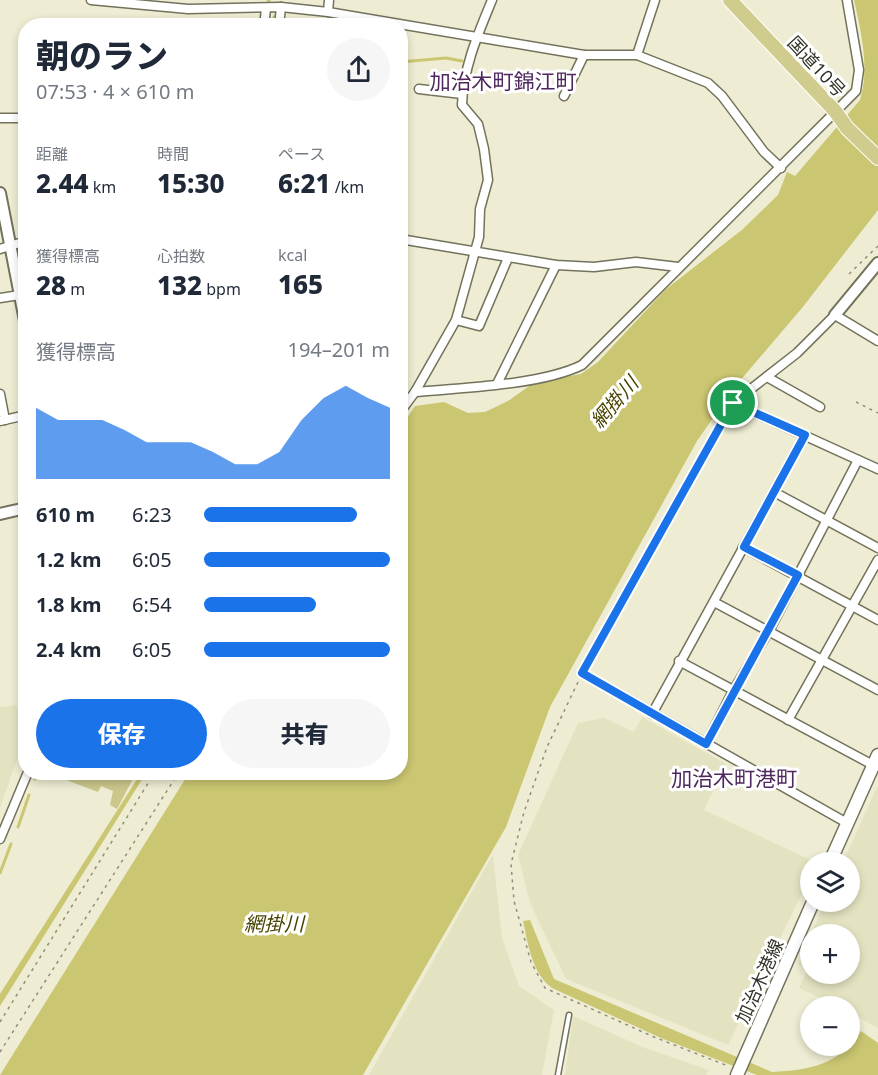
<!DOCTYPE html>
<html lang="ja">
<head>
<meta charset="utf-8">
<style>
	body { margin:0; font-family:"Noto Sans","Noto Sans JP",sans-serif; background:#f6f6f7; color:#1f2937; height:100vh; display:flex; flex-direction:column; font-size:22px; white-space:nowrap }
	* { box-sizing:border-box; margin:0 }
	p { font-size:20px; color:#747a83 }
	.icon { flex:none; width:33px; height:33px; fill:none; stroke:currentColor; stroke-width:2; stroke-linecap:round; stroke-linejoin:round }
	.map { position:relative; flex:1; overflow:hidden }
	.details { position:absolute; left:18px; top:18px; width:390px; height:762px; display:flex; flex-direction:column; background:#fff; border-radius:24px; box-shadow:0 3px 9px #0003 }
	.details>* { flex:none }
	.controls { position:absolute; left:800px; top:852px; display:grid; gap:12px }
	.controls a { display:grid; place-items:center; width:60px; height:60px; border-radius:50%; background:#fff; box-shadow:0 3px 9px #0003; font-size:30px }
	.pin { position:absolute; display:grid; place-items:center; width:51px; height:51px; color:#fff; margin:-26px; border:3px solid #fff; border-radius:50%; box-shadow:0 2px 6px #0007 }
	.round { display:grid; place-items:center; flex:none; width:63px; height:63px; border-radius:32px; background:#f6f6f7 }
	.head { display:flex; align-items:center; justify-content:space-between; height:102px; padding:0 18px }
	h1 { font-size:33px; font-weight:800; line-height:45px }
	.metrics { display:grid; grid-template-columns:repeat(3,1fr); gap:9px; height:102px; padding:6px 18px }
	.metrics div { display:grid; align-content:center }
	.metrics b { font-size:26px; font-weight:800 }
	.metrics small { font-size:16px; font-weight:400 }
	.metrics p { font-size:16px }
	.chart { height:168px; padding:12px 18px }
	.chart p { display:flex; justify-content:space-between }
	.chart svg { width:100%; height:108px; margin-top:6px; fill:#1a73e8; opacity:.7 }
	.cta { display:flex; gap:12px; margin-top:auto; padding:12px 18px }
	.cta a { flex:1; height:69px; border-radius:36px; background:#1a73e8; color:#fff; font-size:24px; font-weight:800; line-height:69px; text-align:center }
	.cta a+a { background:#f6f6f7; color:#1f2937 }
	ul { padding:0 18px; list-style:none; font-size:20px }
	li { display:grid; grid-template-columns:96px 72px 1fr; align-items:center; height:45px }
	li i { height:15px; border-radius:8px; background:#1a73e8 }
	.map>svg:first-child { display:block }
</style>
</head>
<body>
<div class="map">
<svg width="878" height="1075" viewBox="0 0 878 1075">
	<rect width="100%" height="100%" fill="#eeedd3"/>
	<g fill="#e4e3c1">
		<path d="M16,705L25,738L0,807V707Z"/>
		<path d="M642,717L726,764L704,810L815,862H810V877L728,1045L566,979L530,903L518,855L578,723L604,718L634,732Z"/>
		<path d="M878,785V1028L849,1012V1006H838L799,988L808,969L798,964L810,937V974H849V934H811L826,902H849V862H843Z"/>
		<path d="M493,854L502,938L519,986L554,1010L542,1075H369Z"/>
		<path d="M573,1016L645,1048L709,1070L706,1075H565Z"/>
	</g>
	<path fill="#cbc78b" d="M48,773L136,772V773L117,809L110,805L113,791L101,786L98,792Z"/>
	<g fill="#cbc671">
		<path d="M854,0H878V210L802,308L733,389L697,441L550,707L506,827L363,1075H0L189,773L400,772L401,427L415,406L444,402L468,413L485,412L508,401L535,382L581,374L598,362L665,290L743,229L778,195L787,172L795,176L860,100C870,69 861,31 854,0Z"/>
		<path d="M141,773H146L0,1006V994Z"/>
		<path d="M530,920L554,979L772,1072C811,1070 838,1065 861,1031L878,1043V1075H757L661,1038L552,988C532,973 528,944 523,921Z"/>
	</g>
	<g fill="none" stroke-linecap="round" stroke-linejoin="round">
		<g stroke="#cbc671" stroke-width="3">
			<path d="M268,0L269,1"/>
			<path d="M273,26L274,17"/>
			<path d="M400,62L446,58L462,61"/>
			<path d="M35,779L37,772"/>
			<path d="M18,827L29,795"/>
			<path d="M0,873L11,844"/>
		</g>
		<defs>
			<path id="service" d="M558,1075L569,1015"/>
			<g id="minor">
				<path d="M91,0L188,9L281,7L328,12L584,55H637L708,83L722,96L764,152L781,168"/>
				<path d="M328,12L329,0"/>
				<path d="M264,26L266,9"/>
				<path d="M279,26L281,7"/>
				<path d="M637,55L655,0"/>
				<path d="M419,89L462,94"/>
				<path d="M564,96L584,55"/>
				<path d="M0,118H26"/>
				<path d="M400,239L556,265L594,267L636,262L678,267"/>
				<path d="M0,249L26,241"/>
				<path d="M0,298L26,294"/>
				<path d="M456,320L479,326L508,258"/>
				<path d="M767,377L820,407"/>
				<path d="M497,384L556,265"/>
				<path d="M415,392C461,388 542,385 582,365L856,91L859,70L847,0"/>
				<path d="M0,394L5,420"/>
				<path d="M733,403L878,469"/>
				<path d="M400,412L415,392L456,320L479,237L480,209L488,180L484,149L478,124L462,105C463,68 478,34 492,0"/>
				<path d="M0,421L26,415"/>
				<path d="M774,492L878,548"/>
				<path d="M743,547L878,620"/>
				<path d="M714,602L878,690"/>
				<path d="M679,661L873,765"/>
				<path d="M652,714L805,435"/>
				<path d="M788,720L878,560"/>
				<path d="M706,744L733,691L769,631L858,460"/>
				<path d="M847,823L582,673L733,403L797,353L835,315L878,341"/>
				<path d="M0,839L28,772"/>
			</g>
			<g id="tertiary">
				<path d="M0,193L26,326"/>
				<path d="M835,315L878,263"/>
				<path d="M0,514L26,508"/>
			</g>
			<g id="secondary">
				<path d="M830,862L878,755"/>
				<path d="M737,1075L813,902"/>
			</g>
			<path id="trunk" d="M730,0L835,111L847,128L878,158"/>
		</defs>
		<use href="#service" stroke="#73725b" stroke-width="7"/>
		<use href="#minor" stroke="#73725b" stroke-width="11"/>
		<use href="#tertiary" stroke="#73725b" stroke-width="14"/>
		<use href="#secondary" stroke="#73725b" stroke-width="15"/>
		<use href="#trunk" stroke="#fff" stroke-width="16"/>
		<g stroke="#8f8e7c" stroke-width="1.5" stroke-dasharray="3 4.5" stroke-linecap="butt">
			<path d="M849,274L878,246"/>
			<path d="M856,402L878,413"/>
			<path d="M578,682L547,747L524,812L511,864L514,901L531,962L545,988L654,1037L728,1066"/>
			<path d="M0,1022L155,772"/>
			<path d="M0,1052L179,772"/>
		</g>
		<use href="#service" stroke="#fff" stroke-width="4"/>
		<use href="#minor" stroke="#fff" stroke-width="8"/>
		<use href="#tertiary" stroke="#fff" stroke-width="10"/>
		<use href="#secondary" stroke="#fff" stroke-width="12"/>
		<use href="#trunk" stroke="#d0cc8e" stroke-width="14"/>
	</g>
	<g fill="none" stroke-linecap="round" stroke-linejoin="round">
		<defs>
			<path id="route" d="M733,403L805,435L744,547L798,575L706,744L582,673Z"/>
		</defs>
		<use href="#route" stroke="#fff" stroke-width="12"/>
		<use href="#route" stroke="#1a73e8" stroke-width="8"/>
	</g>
	<g text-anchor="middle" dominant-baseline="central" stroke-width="6" stroke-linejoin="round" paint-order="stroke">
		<g font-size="18" fill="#313127" stroke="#fff">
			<text transform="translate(817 66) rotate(47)">国道10号</text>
			<text transform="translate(759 981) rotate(-66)">加治木港線</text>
		</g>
		<g font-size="20" font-style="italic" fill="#494400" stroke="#fff">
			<text transform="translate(614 402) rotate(-49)">網掛川</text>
			<text x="274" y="923">網掛川</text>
		</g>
		<g font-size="21" fill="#4d275d" stroke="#fff">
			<text x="503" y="81">加治木町錦江町</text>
			<text x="734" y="778">加治木町港町</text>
		</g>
	</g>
</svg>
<div class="controls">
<a><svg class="icon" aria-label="layers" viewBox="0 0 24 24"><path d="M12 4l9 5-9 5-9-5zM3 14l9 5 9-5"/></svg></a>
<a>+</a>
<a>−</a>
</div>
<div class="pin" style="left:733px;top:403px;background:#1e9e55"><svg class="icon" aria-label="arrive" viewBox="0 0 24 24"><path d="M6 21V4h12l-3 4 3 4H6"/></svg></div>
<section class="details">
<div class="head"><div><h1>朝のラン</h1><p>07:53 · 4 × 610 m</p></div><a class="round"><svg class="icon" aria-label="share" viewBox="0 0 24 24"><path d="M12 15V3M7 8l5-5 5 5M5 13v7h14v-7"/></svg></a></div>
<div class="metrics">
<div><p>距離</p><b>2.44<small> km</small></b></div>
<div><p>時間</p><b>15:30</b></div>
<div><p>ペース</p><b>6:21<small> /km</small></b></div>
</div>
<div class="metrics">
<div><p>獲得標高</p><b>28<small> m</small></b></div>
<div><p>心拍数</p><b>132<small> bpm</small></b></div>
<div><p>kcal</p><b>165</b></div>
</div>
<div class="chart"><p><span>獲得標高</span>194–201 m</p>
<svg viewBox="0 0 160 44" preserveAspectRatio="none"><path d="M0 44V15L10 20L20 20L30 20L40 24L50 29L60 29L70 29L80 33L90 38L100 38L110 33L120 20L130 11L140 6L150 11L160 15V44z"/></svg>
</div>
<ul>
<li><b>610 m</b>6:23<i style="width:82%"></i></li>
<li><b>1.2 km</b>6:05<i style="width:100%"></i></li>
<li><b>1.8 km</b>6:54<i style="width:60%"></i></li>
<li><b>2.4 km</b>6:05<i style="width:100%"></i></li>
</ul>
<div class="cta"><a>保存</a><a>共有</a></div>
</section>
</div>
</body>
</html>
